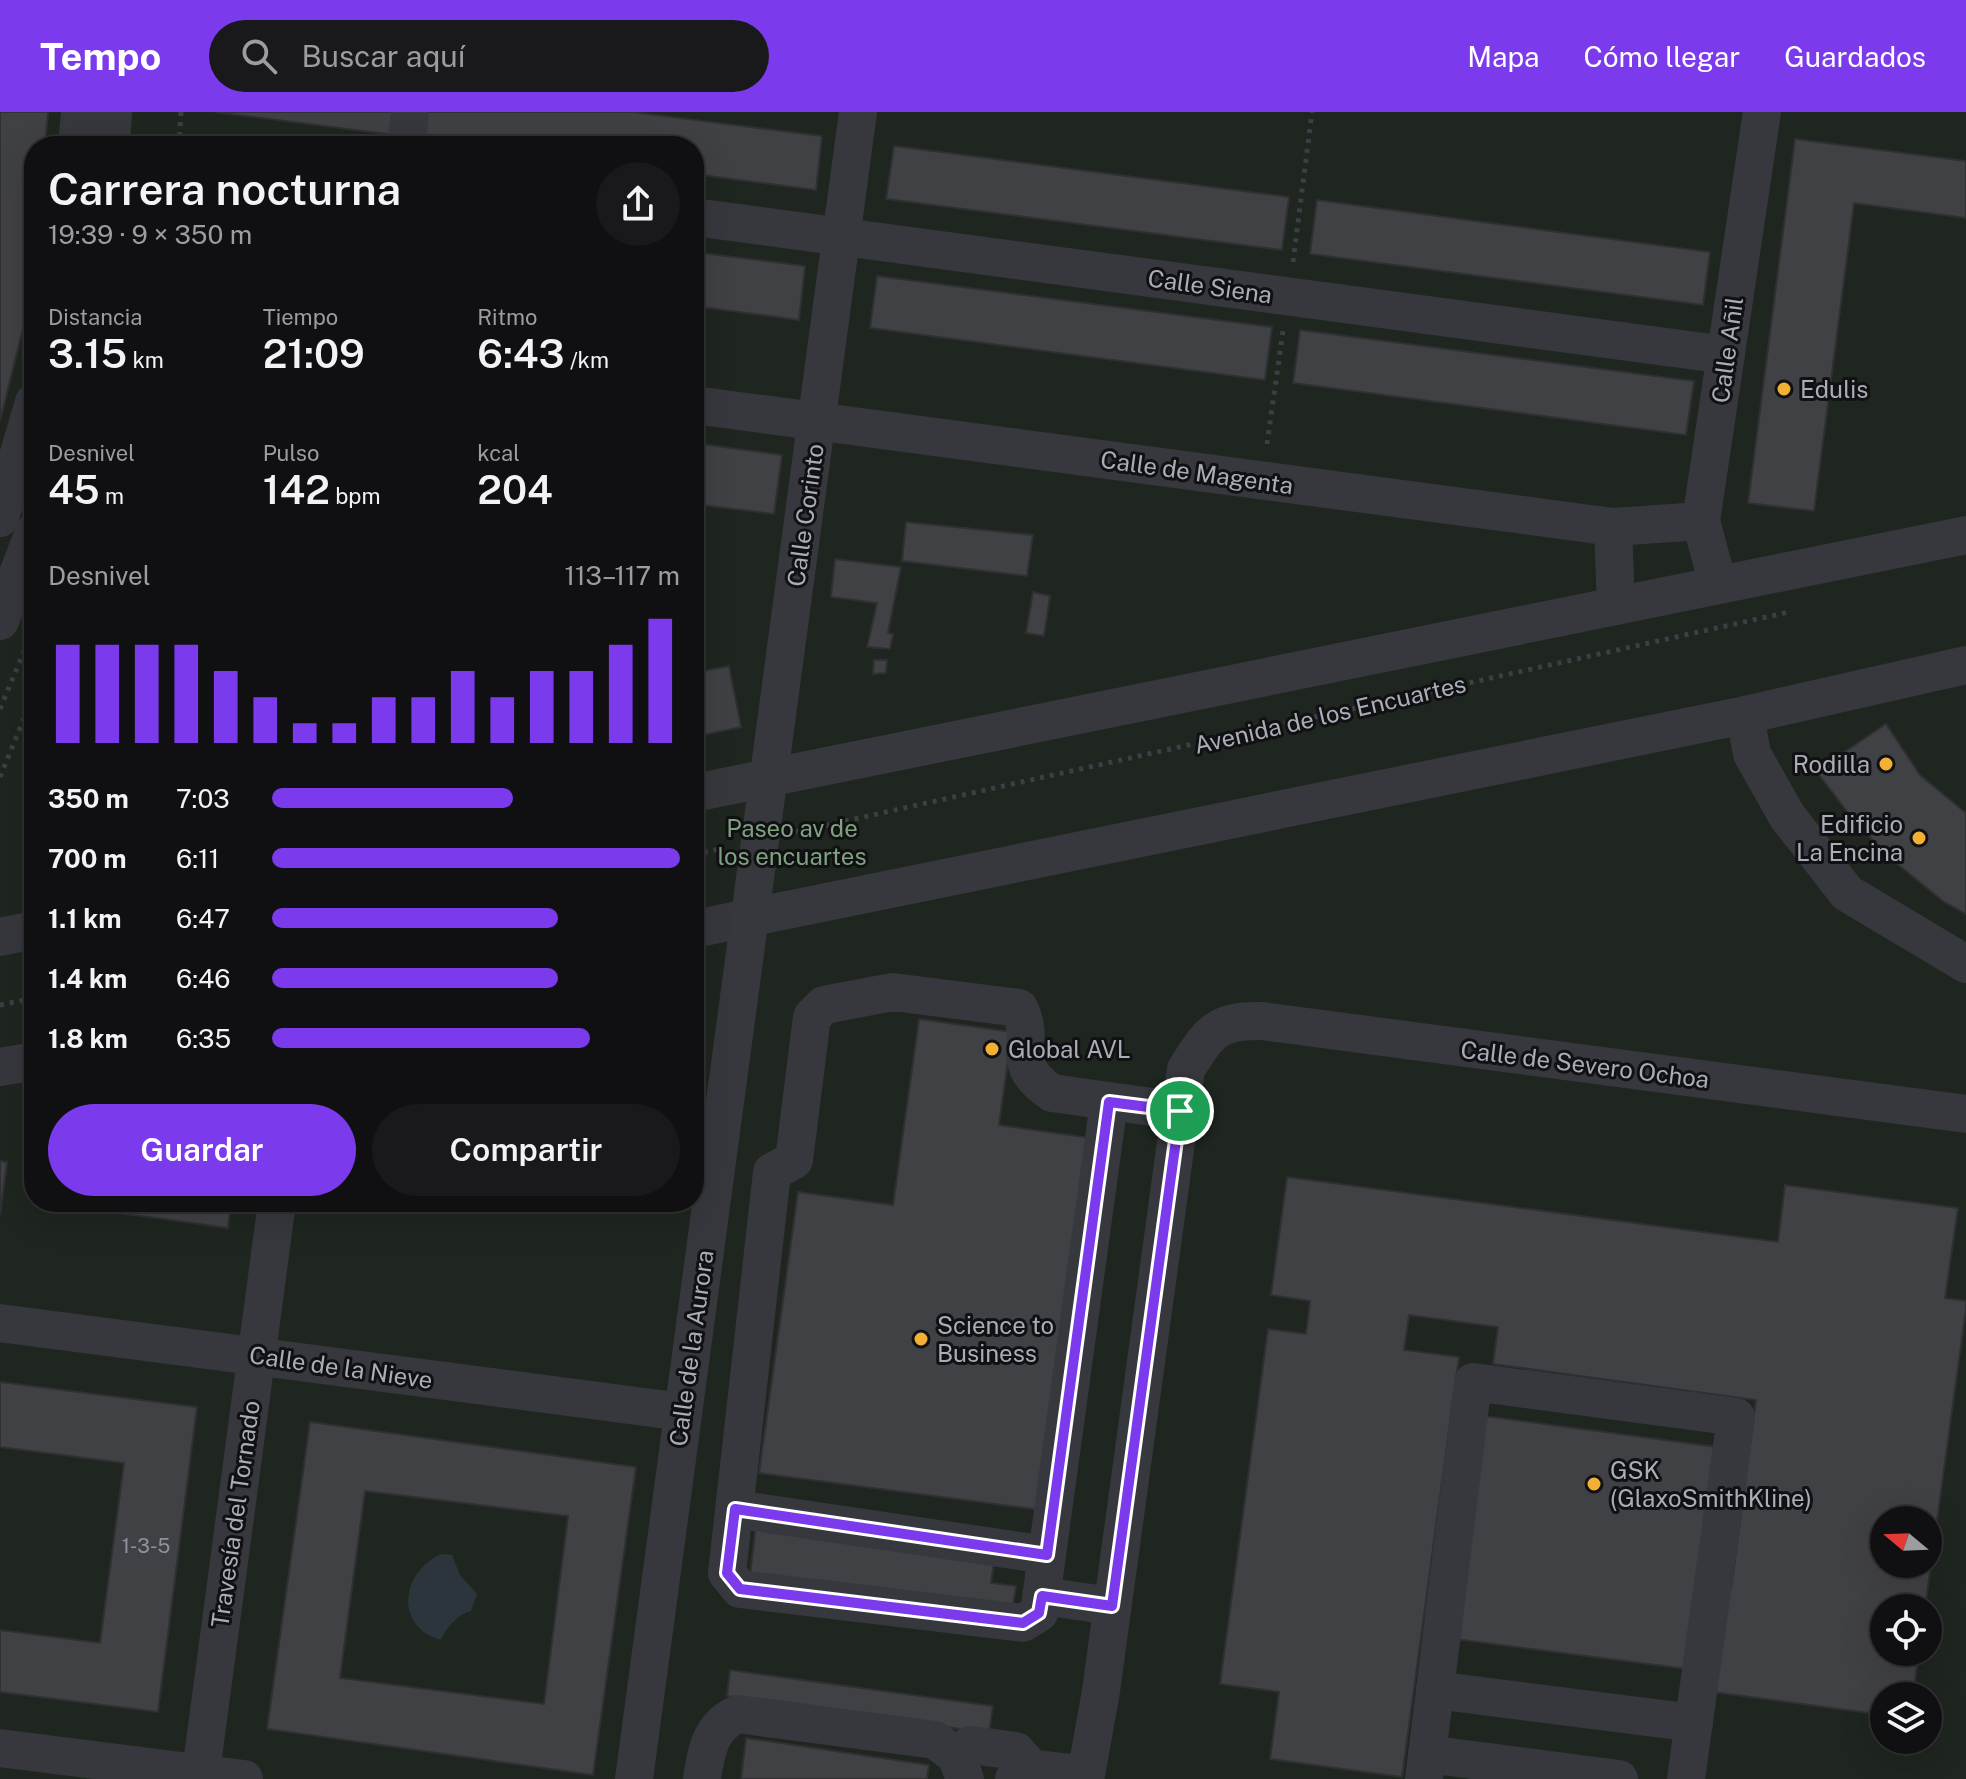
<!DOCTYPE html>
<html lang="es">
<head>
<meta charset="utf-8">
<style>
	body { margin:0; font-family:"Public Sans",sans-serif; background:#19191b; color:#f1f3f6; height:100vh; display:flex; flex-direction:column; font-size:30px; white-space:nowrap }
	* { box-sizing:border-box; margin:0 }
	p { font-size:26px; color:#9c9d9f }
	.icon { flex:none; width:44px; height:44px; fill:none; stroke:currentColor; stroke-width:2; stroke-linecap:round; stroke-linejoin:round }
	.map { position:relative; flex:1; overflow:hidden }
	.sheet { position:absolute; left:24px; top:24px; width:680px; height:1076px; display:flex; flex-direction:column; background:#101012; border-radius:32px; box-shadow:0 8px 32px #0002,0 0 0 2px #303032 }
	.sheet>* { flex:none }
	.needle { width:52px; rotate:289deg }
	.controls { position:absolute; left:1870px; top:1394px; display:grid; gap:16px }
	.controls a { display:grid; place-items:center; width:72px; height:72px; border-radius:50%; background:#101012; box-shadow:0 8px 32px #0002,0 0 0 2px #303032; font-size:40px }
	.pin { position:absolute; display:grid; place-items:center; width:68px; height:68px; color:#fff; margin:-34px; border:4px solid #fff; border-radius:50%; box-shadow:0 2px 8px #0007 }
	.round { display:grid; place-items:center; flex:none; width:84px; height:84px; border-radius:42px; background:#19191b }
	.head { display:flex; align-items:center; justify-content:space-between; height:136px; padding:0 24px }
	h1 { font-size:44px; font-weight:600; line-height:60px }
	.metrics { display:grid; grid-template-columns:repeat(3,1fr); gap:12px; height:136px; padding:8px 24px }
	.metrics div { display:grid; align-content:center }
	.metrics b { font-size:40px; font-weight:600 }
	.metrics small { font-size:22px; font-weight:400 }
	.metrics p { font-size:22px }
	.chart { height:224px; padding:16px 24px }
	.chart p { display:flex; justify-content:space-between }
	.chart svg { width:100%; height:144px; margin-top:8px; stroke:#7c3aed; stroke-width:6 }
	.button { display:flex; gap:16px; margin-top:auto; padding:16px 24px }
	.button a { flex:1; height:92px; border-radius:48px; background:#7c3aed; color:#fff; font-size:32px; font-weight:600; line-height:92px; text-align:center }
	.button a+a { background:#19191b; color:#f1f3f6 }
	ul { padding:0 24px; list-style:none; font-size:26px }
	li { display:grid; grid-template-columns:128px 96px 1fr; align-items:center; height:60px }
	li i { height:20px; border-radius:10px; background:#7c3aed }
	header { display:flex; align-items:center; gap:48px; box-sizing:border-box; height:112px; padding:0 40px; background:#7c3aed; color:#fff }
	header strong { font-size:38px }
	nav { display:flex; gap:44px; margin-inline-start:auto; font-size:28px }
	.search { width:560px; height:72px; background:#19191b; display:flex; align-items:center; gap:20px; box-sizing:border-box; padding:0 28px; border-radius:44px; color:#9c9d9f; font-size:30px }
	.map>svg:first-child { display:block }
</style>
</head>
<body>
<header>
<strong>Tempo</strong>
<div class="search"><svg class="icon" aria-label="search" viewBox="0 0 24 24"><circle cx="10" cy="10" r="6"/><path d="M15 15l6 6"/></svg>Buscar aquí</div>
<nav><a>Mapa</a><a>Cómo llegar</a><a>Guardados</a></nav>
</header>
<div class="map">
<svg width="1966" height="1667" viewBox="0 0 1966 1667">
	<rect width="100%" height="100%" fill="#161618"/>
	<path fill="#1e261f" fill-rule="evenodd" d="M0,0H1966V1667H0ZM34,34H694V1090H34ZM1884,1408H1928V1452H1884ZM1884,1496H1928V1540H1884ZM1884,1584H1928V1628H1884Z"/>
	<path fill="#2c353c" d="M441,1442L452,1443L460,1463L477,1482L471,1499C458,1502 446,1516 441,1528C394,1515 401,1460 441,1442Z"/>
	<g fill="#404145" stroke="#303034" stroke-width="2" fill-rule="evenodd">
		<path d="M0,0H48L45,34H34V144L29,192L0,309Z"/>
		<path d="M215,0H397L394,23Z"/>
		<path d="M426,0H633L822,24L816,78L694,62V34H478L423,27Z"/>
		<path d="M1795,27L1966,49V106L1854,91L1814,399L1748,391Z"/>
		<path d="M894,34L1289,85L1282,138L886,87Z"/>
		<path d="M1317,88L1710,140L1703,193L1310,142Z"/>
		<path d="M694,140L805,154L799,208L694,194Z"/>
		<path d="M877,164L1272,215L1265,268L870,216Z"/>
		<path d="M1300,218L1694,269L1686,323L1293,271Z"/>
		<path d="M694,331L782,343L774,402L694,392Z"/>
		<path d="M906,410L1033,423L1027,464L902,449Z"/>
		<path d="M835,447L901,455L888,521L893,522L890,537L867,535L877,491L831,485Z"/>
		<path d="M1033,480L1050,484L1044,524L1026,521Z"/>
		<path d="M874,548H887L886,561L873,562Z"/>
		<path d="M729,554L741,615L694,625V561Z"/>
		<path d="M1886,612L1920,663L1966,701V802L1944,790L1890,746L1853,707L1816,659Z"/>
		<path d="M919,907L1012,920L999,1013L1091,1026L1040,1398L759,1361L798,1080L893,1093Z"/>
		<path d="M694,908L704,909L694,973Z"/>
		<path d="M0,1049L7,1050L0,1103Z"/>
		<path d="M1287,1065L1778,1130L1785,1073L1958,1096L1945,1186L1966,1189V1197L1925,1496H1884V1540H1919L1913,1584H1884V1603L1713,1580L1687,1557L1455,1527L1485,1304L1717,1335L1731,1477L1756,1288L1493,1252L1498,1215L1409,1203L1404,1238L1459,1245L1402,1665L1270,1647L1279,1580L1220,1572L1268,1217L1306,1222L1310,1189L1271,1183ZM1884,1408H1928V1452H1884Z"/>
		<path d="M113,1090H231L228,1116L112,1100Z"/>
		<path d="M0,1270L197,1295L158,1600L0,1580V1518L100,1531L124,1351L0,1335Z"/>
		<path d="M310,1310L636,1355L593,1663L267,1617ZM365,1379L568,1404L544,1592L340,1566Z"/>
		<path d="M756,1413L995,1444L991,1471L1016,1474L1012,1499L750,1464Z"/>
		<path d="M730,1558L993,1594L989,1621L727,1584Z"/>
		<path d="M746,1626L929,1653L927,1667H741Z"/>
	</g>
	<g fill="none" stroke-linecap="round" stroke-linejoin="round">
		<g stroke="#3d3f44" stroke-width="5" stroke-dasharray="4 6" stroke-linecap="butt">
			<path d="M179,34L181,0"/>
			<path d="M1293,150L1312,0"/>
			<path d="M1267,332L1283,219"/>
			<path d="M0,597L25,537"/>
			<path d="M0,665L34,582"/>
			<path d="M796,720L1789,500"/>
			<path d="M694,743L723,736"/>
			<path d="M0,893L34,886"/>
		</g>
		<g stroke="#37383d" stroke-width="38">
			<path d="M77,34L80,0"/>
			<path d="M111,34L113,0"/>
			<path d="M406,34L410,0"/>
			<path d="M694,105L1726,243"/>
			<path d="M694,293L1613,415L1701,409"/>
			<path d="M0,406L34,290"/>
			<path d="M1613,415L1616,494"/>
			<path d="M1718,473L1701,409L1762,0"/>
			<path d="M0,509L34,420"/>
			<path d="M1745,603L1752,642L1787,704L1847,781L1966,852"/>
			<path d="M694,681L1966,423"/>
			<path d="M694,817L1745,603L1966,553"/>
			<path d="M0,825L34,818"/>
			<path d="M0,955L34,949"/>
			<path d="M1109,990L1039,1501L1023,1511L740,1477L727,1461L772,1060L794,1048L812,905L824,893L893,880L1019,896C1038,934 1006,950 1052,981L1180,999"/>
			<path d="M0,1211L683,1300"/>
			<path d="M735,1397L1047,1443"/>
			<path d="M1042,1484L1112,1494"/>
			<path d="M1435,1578L1694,1611"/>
			<path d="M0,1636L244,1667"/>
			<path d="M1427,1642L1619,1667"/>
			<path d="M956,1644L970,1633L1016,1639L1031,1656L1014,1667"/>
			<path d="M1031,1656L1086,1663L1101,1579L1186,957C1209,921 1216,908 1262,909L1966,1002"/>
			<path d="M200,1667L277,1090"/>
			<path d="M634,1667L858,0"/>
			<path d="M702,1667C706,1639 710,1615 737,1602L935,1628L956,1644L965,1667"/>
			<path d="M1424,1667L1473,1270L1736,1305L1686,1667"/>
		</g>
	</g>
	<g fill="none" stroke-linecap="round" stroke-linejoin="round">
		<defs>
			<path id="route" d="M1109,990L1180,999L1112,1494L1042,1484L1039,1501L1023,1511L740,1477L727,1461L735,1397L1047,1443Z"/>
		</defs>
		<use href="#route" stroke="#fff" stroke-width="16"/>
		<use href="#route" stroke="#7c3aed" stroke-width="10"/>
	</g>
	<g fill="#f2b134" stroke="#111113" stroke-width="3">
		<circle cx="1784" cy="277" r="8"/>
		<circle cx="1886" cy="652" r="8"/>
		<circle cx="1919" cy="726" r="8"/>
		<circle cx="992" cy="937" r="8"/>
		<circle cx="921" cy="1227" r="8"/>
		<circle cx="1594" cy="1372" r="8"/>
	</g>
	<g text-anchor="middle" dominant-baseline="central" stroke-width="6" stroke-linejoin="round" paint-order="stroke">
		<g font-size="20" fill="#8e929b">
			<text x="146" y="1434">1-3-5</text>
		</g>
		<g font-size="24" fill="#a8adb8" stroke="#111113">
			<text transform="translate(1210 174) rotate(8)">Calle Siena</text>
			<text transform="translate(1727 238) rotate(-82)">Calle Añil</text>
			<text transform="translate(1197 360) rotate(8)">Calle de Magenta</text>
			<text transform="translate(805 403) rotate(-82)">Calle Corinto</text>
			<text transform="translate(1330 602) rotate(-13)">Avenida de los Encuartes</text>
			<text transform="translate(1585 952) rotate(7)">Calle de Severo Ochoa</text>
			<text transform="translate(691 1236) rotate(-82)">Calle de la Aurora</text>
			<text transform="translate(341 1255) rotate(8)">Calle de la Nieve</text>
			<text transform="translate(235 1402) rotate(-82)">Travesía del Tornado</text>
		</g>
		<g font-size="24" fill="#a8adb8" stroke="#111113" text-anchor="start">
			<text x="1800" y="277">Edulis</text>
			<text x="1870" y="652" text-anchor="end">Rodilla</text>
			<text x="1903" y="712" text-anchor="end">Edificio<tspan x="1903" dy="28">La Encina</tspan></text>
			<text x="1008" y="937">Global AVL</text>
			<text x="937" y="1213">Science to<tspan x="937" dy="28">Business</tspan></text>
			<text x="1610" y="1358">GSK<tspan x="1610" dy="28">(GlaxoSmithKline)</tspan></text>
		</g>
		<g font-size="24" fill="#7fa381" stroke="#111113">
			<text x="792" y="716">Paseo av de<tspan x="792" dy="28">los encuartes</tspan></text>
		</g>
	</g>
</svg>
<div class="controls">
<a><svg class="needle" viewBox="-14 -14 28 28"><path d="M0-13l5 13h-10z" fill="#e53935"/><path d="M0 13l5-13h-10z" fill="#9c9d9f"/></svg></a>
<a><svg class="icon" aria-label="locate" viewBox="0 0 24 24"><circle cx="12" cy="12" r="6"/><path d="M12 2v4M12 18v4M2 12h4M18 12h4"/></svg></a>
<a><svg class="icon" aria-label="layers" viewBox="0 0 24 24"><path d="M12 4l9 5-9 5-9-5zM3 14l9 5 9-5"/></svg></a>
</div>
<div class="pin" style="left:1180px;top:999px;background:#1e9e55"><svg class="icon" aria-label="arrive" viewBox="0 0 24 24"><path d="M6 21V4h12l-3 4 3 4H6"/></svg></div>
<section class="sheet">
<div class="head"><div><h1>Carrera nocturna</h1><p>19:39 · 9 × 350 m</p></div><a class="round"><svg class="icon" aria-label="share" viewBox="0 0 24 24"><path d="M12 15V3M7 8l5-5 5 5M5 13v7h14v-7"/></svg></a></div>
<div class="metrics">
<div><p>Distancia</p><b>3.15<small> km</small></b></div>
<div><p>Tiempo</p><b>21:09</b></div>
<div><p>Ritmo</p><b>6:43<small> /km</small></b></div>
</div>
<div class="metrics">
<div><p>Desnivel</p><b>45<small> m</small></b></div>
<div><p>Pulso</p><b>142<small> bpm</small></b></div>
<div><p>kcal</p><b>204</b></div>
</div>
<div class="chart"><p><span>Desnivel</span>113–117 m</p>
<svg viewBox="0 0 160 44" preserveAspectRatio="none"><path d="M5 44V14M15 44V14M25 44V14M35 44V14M45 44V22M55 44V30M65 44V38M75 44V38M85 44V30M95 44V30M105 44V22M115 44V30M125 44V22M135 44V22M145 44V14M155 44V6"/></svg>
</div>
<ul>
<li><b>350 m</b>7:03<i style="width:59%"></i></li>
<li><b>700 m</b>6:11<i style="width:100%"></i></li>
<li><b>1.1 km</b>6:47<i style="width:70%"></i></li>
<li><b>1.4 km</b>6:46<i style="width:70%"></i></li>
<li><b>1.8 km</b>6:35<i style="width:78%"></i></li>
</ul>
<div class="button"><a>Guardar</a><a>Compartir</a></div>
</section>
</div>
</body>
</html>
